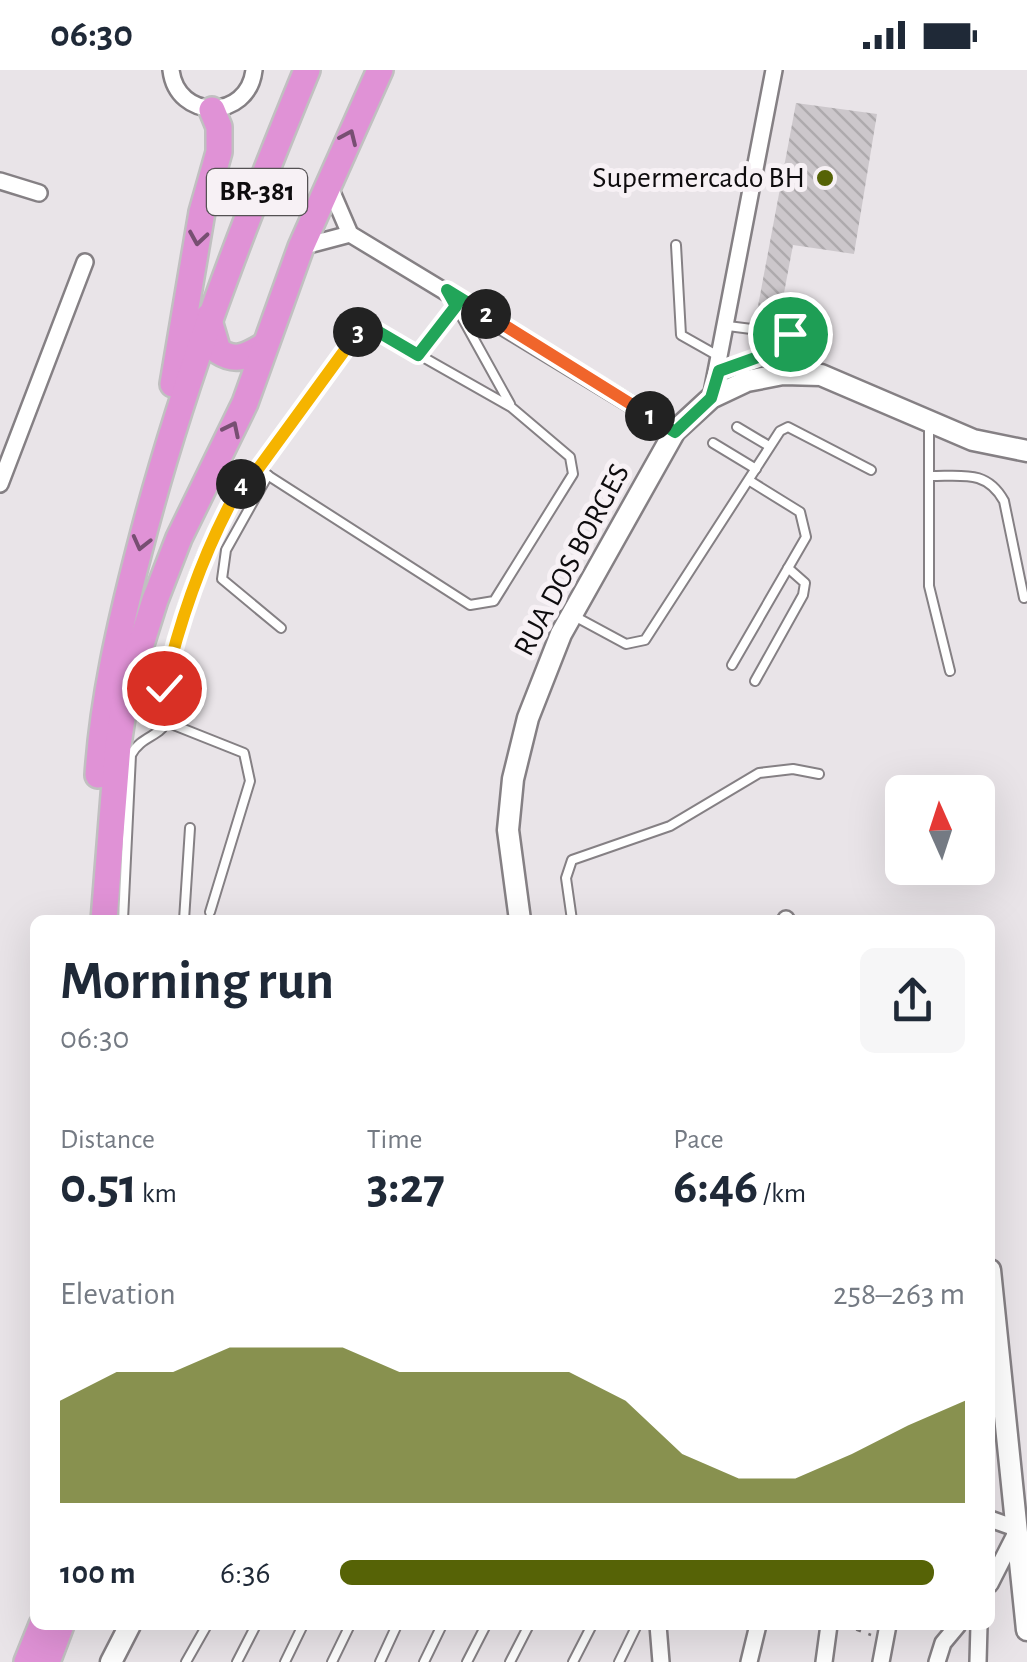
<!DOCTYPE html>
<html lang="en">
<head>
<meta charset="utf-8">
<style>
	body { margin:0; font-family:"Alegreya Sans",sans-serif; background:#f6f6f7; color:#1f2937; height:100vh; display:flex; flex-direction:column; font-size:38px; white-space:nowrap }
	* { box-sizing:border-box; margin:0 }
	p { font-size:32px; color:#747a83 }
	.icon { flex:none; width:55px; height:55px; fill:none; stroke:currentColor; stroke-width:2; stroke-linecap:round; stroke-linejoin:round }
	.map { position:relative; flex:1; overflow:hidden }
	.drawer { position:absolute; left:30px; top:845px; width:965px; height:715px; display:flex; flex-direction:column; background:#fff; border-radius:15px; box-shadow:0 10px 40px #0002 }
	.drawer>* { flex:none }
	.needle { width:65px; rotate:357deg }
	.buttons { position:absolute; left:885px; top:705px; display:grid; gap:20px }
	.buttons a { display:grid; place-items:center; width:110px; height:110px; border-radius:15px; background:#fff; box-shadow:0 10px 40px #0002; font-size:50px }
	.pin { position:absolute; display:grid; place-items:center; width:85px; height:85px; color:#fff; margin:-42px; border:5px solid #fff; border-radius:50%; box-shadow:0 2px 10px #0007 }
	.km { position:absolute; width:50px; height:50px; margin:-25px; border-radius:50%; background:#222; color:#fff; font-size:28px; line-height:50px; text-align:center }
	.round { display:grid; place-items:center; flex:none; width:105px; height:105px; border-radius:15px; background:#f6f6f7 }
	.head { display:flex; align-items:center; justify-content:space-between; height:170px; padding:0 30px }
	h1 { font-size:55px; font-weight:700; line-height:75px }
	.metrics { display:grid; grid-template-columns:repeat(3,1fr); gap:15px; height:170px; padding:10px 30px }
	.metrics div { display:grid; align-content:center }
	.metrics b { font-size:50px; font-weight:700 }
	.metrics small { font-size:28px; font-weight:400 }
	.metrics p { font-size:28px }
	.chart { height:280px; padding:20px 30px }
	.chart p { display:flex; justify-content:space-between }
	.chart svg { width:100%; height:180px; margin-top:10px; fill:#566306; opacity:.7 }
	ul { padding:0 30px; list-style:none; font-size:32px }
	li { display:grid; grid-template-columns:160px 120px 1fr; align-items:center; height:75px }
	li i { height:25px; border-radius:12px; background:#566306 }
	.status { display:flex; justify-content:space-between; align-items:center; height:70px; padding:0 50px; background:#fff; direction:ltr }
	.status svg { height:28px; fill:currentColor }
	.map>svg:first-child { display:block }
</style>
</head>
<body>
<div class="status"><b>06:30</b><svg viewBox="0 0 49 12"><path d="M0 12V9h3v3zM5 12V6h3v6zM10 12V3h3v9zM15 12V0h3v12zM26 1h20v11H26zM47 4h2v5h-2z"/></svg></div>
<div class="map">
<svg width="1027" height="1592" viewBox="0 0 1027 1592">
	<defs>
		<pattern id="building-back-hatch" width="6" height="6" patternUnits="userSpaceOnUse" patternTransform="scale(2.5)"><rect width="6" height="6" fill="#ccc7cb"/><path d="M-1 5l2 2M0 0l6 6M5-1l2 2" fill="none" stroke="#aeaaad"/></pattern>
	</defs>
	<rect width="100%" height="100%" fill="#e9e4e8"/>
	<path fill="url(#building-back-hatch)" d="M796,33L877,44L854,184L793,175L778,255L755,252Z"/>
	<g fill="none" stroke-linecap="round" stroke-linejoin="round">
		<defs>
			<g id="service">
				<path d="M676,175L681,265L720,287"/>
				<path d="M454,233L510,334"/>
				<path d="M418,285L456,236"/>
				<path d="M719,301L789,276L790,264L728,256"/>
				<path d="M929,353V516L950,601"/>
				<path d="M737,357L769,376"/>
				<path d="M713,373L756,399"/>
				<path d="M268,405L226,480L222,509L281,558"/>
				<path d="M931,406C963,406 987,400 1004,431L1024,528"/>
				<path d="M576,547L626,574L645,570L780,361L788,357L871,400"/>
				<path d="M732,595L806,467L800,442L750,411"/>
				<path d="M755,611L803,525L805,513L788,498"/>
				<path d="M166,652L244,683L250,711L210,842"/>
				<path d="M123,850L131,685C140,667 159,666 164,655C169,646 161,629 163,617C175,553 208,442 258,399L352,266L364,259L377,261L511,337L570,387L573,404L494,531L470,535L258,399"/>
				<path d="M184,850L190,758"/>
				<path d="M572,850L566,808L572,790L670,756L759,703L793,699L819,704"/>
				<path d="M186,1592L207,1555"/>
				<path d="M237,1592L256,1555"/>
				<path d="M285,1592L303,1555"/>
				<path d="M332,1592L350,1555"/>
				<path d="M380,1592L397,1555"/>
				<path d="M424,1592L442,1555"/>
				<path d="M467,1592L486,1555"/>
				<path d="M510,1592L529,1555"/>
				<path d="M573,1592L592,1555"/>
				<path d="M619,1592L637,1555"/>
			</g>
			<g id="minor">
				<path d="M171,0C177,51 248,51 254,0"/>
				<path d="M0,111L39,123"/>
				<path d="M328,113L350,164L675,361"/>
				<path d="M301,177L350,164"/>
				<path d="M711,328L774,0"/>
				<path d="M0,414L85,192"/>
				<path d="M786,849V850"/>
				<path d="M990,1449L1018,1459L990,1514"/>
				<path d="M658,1555L661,1592"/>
				<path d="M749,1592L758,1555"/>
				<path d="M824,1592L829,1555"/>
				<path d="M881,1592L888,1555"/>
				<path d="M937,1592L943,1573L958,1555"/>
				<path d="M978,1592L979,1555"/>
			</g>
			<g id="tertiary">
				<path d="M520,850L508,760L513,709L528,648L561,564L675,361L711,328L747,311L783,304L821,305L973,370L1027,381"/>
				<path d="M990,1200L1027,1560"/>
				<path d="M111,1592L130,1555"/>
			</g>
			<g id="trunk">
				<path d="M208,247L218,281C235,292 245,287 262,277"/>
				<path d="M173,314L202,142L219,82V57L212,40"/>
				<path d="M98,705C103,629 120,555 139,481C181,315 242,158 307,0"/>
				<path d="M104,850L118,675L126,622L155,530L179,468L245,333L301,177L380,0"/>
				<path d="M27,1592L42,1555"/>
				<path d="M47,1592L61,1555"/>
			</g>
		</defs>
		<use href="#service" stroke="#858084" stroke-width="12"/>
		<use href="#minor" stroke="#858084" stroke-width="20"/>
		<use href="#tertiary" stroke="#858084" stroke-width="25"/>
		<use href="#trunk" stroke="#c0c0c0" stroke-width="30"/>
		<path stroke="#7a7679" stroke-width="2.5" stroke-dasharray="5 8" stroke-linecap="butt" d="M844,1555L871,1565"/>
		<use href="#service" stroke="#fff" stroke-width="8"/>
		<use href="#minor" stroke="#fff" stroke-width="15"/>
		<use href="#tertiary" stroke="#fff" stroke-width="20"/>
		<use href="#trunk" stroke="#e092d6" stroke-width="25"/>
	</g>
	<defs><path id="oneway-chevron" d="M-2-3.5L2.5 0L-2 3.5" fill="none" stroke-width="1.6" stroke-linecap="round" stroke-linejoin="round" transform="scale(2.5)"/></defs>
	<g stroke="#774f72">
		<use href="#oneway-chevron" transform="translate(349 67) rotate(-66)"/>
		<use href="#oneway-chevron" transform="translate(198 168) rotate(99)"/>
		<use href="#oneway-chevron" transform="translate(232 359) rotate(-64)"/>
		<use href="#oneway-chevron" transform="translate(141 473) rotate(104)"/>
	</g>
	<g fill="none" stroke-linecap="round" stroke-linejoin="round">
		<defs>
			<path id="split-1" d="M650,346L675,362L711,328L719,301L789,276L790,264"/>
			<path id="split-2" d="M486,244L650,346"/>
			<path id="split-3" d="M358,262L377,261L418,285L456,236L447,220L486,244"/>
			<path id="split-4" d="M241,414L258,399L358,262"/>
			<path id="split-5" d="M164,618C181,545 204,479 241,414"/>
		</defs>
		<use href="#split-1" stroke="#fff" stroke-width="20"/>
		<use href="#split-2" stroke="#fff" stroke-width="20"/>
		<use href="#split-3" stroke="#fff" stroke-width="20"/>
		<use href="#split-4" stroke="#fff" stroke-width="20"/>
		<use href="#split-5" stroke="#fff" stroke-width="20"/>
		<use href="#split-1" stroke="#22a559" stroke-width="12"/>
		<use href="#split-2" stroke="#f0652b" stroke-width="12"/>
		<use href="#split-3" stroke="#22a559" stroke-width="12"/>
		<use href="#split-4" stroke="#f5b400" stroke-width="12"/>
		<use href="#split-5" stroke="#f5b400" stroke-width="12"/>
	</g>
	<circle fill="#566306" stroke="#f7f1f5" stroke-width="4" cx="825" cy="108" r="10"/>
	<g text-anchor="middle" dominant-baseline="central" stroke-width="10" stroke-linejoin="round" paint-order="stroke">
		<rect fill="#f7f1f5" stroke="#545153" stroke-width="2.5" x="207" y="99" width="100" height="46" rx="8"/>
		<g font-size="28" font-weight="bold" fill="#0e0c0e">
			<text x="257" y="122">BR-381</text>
		</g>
		<g font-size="30" fill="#0e0c0e" stroke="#f7f1f5" text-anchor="end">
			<text x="805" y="108">Supermercado BH</text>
		</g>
		<g font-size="30" fill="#0e0c0e" stroke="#f7f1f5">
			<text transform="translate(572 490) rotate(-62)">RUA DOS BORGES</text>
		</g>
	</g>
</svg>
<div class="buttons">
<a><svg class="needle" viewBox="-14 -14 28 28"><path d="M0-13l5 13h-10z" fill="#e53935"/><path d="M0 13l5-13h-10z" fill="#747a83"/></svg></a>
</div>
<div class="pin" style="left:790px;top:264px;background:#1e9e55"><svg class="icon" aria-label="arrive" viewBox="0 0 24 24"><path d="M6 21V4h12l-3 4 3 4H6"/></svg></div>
<div class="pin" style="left:164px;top:618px;background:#d93025"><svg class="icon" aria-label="check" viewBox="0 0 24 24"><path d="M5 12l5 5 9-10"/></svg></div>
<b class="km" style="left:650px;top:346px">1</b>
<b class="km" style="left:486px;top:244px">2</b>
<b class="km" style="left:358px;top:262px">3</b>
<b class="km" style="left:241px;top:414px">4</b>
<section class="drawer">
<div class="head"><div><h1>Morning run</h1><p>06:30</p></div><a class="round"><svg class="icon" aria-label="share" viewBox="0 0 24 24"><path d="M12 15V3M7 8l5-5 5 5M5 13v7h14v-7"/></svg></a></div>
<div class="metrics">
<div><p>Distance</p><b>0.51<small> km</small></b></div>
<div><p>Time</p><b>3:27</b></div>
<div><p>Pace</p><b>6:46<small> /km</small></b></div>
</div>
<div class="chart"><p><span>Elevation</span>258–263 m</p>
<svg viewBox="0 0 160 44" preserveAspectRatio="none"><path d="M0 44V19L10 12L20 12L30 6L40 6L50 6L60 12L70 12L80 12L90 12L100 19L110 32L120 38L130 38L140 32L150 25L160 19V44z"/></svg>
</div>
<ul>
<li><b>100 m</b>6:36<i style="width:95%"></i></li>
</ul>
</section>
</div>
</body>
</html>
